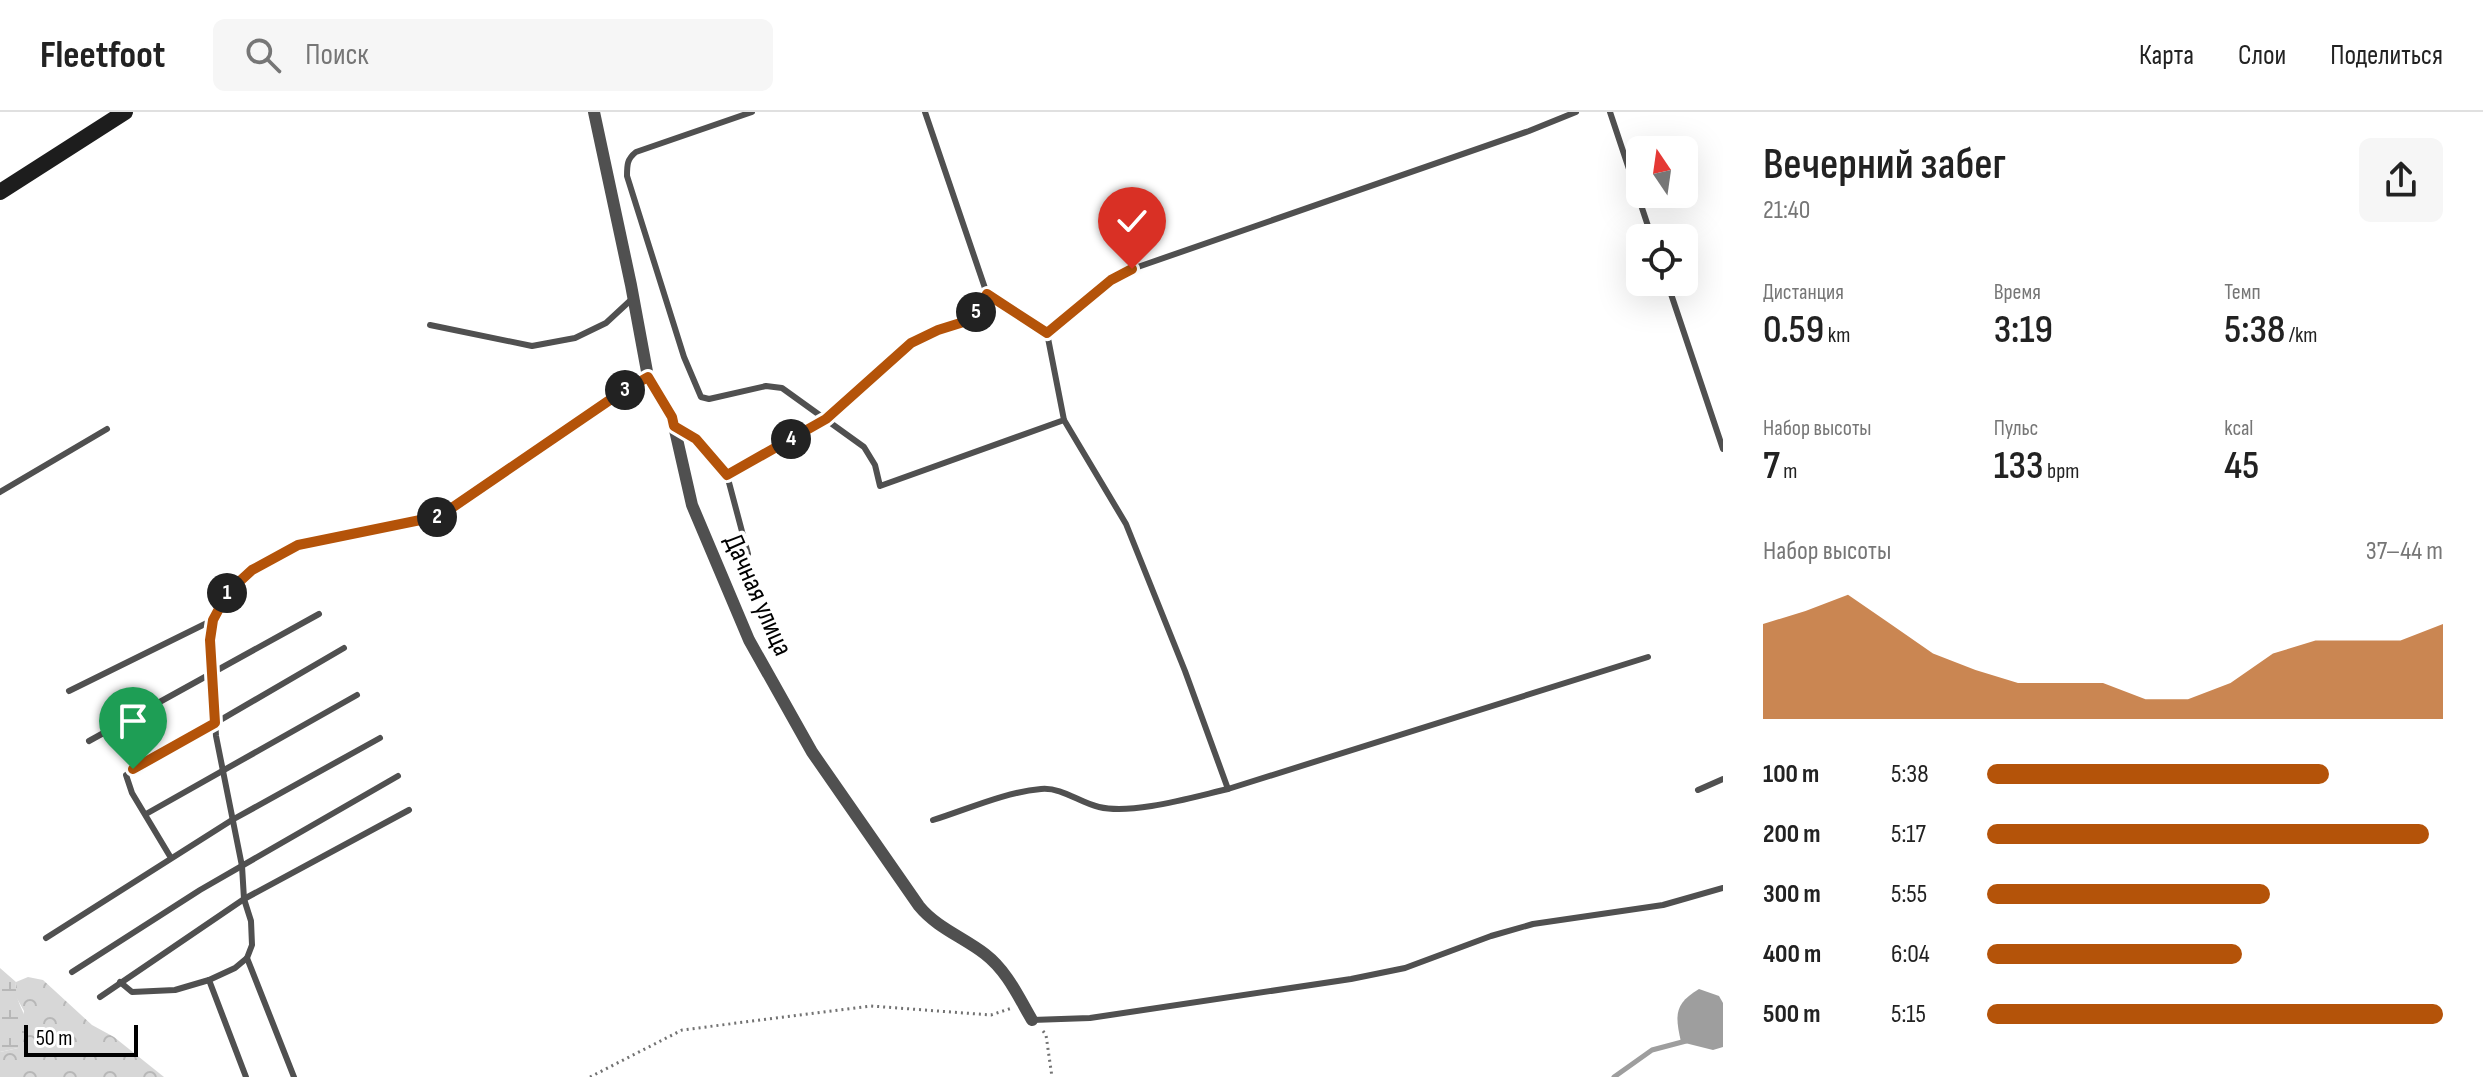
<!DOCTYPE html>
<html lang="ru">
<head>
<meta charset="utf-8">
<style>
	body { margin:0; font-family:"Sofia Sans Condensed",sans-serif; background:#f6f6f6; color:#222; height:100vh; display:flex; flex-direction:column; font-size:30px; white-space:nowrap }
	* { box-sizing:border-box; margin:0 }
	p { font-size:26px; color:#767676 }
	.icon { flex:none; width:44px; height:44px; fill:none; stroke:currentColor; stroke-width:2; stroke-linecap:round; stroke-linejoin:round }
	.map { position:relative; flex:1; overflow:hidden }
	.side { display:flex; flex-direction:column; background:#fff; width:760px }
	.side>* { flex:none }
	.needle { width:52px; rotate:347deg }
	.fabs { position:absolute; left:1626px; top:24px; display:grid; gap:16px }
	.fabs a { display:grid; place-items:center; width:72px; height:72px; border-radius:12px; background:#fff; box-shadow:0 8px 32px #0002; font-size:40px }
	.scale { position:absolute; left:24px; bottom:20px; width:114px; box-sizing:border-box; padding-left:8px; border:4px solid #000; border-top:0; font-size:22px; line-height:28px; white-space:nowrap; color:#000; -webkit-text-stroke:6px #fff; paint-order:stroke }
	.pin { position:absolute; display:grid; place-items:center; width:68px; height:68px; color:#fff; margin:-82px -34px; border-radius:50% 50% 50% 0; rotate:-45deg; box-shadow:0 0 8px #0007 }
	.pin .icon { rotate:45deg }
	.km { position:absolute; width:40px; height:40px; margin:-20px; border-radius:50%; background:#222; color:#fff; font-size:22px; line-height:40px; text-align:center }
	.round { display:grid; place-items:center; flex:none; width:84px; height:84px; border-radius:12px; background:#f6f6f6 }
	.head { display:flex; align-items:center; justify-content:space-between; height:136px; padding:0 40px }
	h1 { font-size:44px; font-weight:600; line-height:60px }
	.stats { display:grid; grid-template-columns:repeat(3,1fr); gap:12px; height:136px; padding:8px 40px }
	.stats div { display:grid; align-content:center }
	.stats b { font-size:40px; font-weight:600 }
	.stats small { font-size:22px; font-weight:400 }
	.stats p { font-size:22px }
	.chart { height:224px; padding:16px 40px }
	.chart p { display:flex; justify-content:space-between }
	.chart svg { width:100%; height:144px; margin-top:8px; fill:#b45309; opacity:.7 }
	ul { padding:0 40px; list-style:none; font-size:26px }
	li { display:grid; grid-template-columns:128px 96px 1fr; align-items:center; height:60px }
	li i { height:20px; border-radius:10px; background:#b45309 }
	header { display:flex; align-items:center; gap:48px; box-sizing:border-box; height:112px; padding:0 40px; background:#fff; border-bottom:2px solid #e0e0e0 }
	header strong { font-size:38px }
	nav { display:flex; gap:44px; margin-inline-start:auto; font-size:28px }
	.search { width:560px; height:72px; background:#f6f6f6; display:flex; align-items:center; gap:20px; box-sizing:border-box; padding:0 28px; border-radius:12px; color:#767676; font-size:30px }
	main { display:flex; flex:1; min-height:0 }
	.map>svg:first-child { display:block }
</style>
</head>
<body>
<header>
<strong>Fleetfoot</strong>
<div class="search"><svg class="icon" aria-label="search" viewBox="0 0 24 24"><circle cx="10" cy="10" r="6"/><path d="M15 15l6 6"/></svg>Поиск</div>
<nav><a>Карта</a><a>Слои</a><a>Поделиться</a></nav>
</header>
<main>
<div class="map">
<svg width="1723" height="965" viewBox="0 0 1723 965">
	<defs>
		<pattern id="forest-crowns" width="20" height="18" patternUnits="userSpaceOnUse" patternTransform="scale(2)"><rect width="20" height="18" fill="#d7d7d7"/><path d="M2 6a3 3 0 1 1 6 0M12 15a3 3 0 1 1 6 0" fill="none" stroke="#b7b7b7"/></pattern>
		<pattern id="wetland-marsh" width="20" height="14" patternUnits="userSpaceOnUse" patternTransform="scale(2)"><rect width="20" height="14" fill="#d7d7d7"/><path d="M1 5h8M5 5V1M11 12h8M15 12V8" fill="none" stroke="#b7b7b7"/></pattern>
	</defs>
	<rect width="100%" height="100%" fill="#fff"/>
	<path fill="url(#forest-crowns)" d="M28,865L43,868L92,913L114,925L164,965H0V940L18,936L24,899L15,883L16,870Z"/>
	<path fill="url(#wetland-marsh)" d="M0,856L16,870C13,899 40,906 18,936L0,940Z"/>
	<path fill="#9e9e9e" d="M1699,877L1719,884L1723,891V935L1713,938L1681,930C1675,903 1674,892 1699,877Z"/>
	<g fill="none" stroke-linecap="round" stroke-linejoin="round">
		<path stroke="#9e9e9e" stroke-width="5" d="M1614,965L1652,938L1686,929"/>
		<g stroke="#727272" stroke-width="3" stroke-dasharray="2 4" stroke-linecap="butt">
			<path d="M1043,919L1046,923L1052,965"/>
			<path d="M590,965L682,918L871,894L991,903L1012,896"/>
		</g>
		<g stroke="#505050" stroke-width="6">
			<path d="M752,0L636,40C627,47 627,53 627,64L684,245L701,285L709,287L766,274L782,276L864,335L875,353L880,374L1064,308L1047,221"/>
			<path d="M925,0L987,182L1047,221L1111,168L1132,157L1529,19L1576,0"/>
			<path d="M1610,0L1652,126"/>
			<path d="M1667,170L1723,337"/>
			<path d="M430,213L532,234L575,226L606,211L633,186"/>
			<path d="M677,316L696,327L727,363L826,307L911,231L924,224L970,208L987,182"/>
			<path d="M727,363L748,442"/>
			<path d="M0,380L107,317"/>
			<path d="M69,579L213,508"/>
			<path d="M89,629L319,502"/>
			<path d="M1228,677L1648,545"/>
			<path d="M1698,678L1723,667"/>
			<path d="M146,702L357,583"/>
			<path d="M933,708C968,697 1005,680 1041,677C1062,675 1080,691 1099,695C1133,703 1193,685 1228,677L1185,559L1126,412L1064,308"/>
			<path d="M171,746L132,681L126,663L344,536"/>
			<path d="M46,826L232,708L380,626"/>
			<path d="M247,846L294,965"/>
			<path d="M72,860L200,778L398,664"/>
			<path d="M209,868L246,965"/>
			<path d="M120,870L132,880L175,878L209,868L235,856L247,846L252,833L251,809L244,787L242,754L216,624L210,528L213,508L228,480L252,458L298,433L440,404L620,281L648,265"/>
			<path d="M100,885L244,787L409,698"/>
			<path d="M1032,908L1090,906L1351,867L1405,856L1491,824L1533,812L1663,793L1723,776"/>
		</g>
		<path stroke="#505050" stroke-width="12" d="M594,0L631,173L648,265L672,305L692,393L749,528L812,640L919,794C937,816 963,825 985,842C1007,859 1018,884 1032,908"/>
		<path stroke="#1d1d1d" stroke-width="16" d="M0,80L125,0"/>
	</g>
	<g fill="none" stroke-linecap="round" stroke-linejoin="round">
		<defs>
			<path id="route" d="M133,657L215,611L210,528L213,508L228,480L252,458L298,433L440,404L620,281L648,265L672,305L674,314L696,327L727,363L826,307L911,231L938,218L970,208L987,182L1047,221L1111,168L1132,157"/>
		</defs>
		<use href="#route" stroke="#fff" stroke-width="16"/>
		<use href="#route" stroke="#b45309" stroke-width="10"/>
	</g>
	<g text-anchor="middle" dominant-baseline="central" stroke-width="8" stroke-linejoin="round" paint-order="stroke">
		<g font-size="28" fill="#000" stroke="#fff">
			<text transform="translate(758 483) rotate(66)">Дачная улица</text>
		</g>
	</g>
</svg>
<div class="fabs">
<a><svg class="needle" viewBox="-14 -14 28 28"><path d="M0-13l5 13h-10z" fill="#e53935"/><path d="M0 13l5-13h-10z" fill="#767676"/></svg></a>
<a><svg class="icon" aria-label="locate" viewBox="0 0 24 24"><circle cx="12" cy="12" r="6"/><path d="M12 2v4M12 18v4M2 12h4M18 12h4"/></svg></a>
</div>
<div class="scale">50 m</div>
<div class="pin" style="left:133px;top:657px;background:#1e9e55"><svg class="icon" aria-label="arrive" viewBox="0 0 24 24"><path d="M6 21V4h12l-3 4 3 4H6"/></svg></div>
<div class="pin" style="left:1132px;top:157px;background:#d93025"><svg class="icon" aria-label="check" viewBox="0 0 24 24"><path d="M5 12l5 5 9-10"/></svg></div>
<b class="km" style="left:227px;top:481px">1</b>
<b class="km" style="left:437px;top:405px">2</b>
<b class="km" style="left:625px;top:278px">3</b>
<b class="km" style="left:791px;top:327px">4</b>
<b class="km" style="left:976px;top:200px">5</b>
</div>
<section class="side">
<div class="head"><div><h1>Вечерний забег</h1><p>21:40</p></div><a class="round"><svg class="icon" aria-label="share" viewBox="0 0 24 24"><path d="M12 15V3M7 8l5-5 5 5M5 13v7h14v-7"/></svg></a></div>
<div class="stats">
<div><p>Дистанция</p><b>0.59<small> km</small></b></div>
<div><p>Время</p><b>3:19</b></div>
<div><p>Темп</p><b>5:38<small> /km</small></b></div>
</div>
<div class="stats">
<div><p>Набор высоты</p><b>7<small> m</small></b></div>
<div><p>Пульс</p><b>133<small> bpm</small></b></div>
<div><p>kcal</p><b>45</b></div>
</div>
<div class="chart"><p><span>Набор высоты</span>37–44 m</p>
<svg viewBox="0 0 160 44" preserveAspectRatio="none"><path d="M0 44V15L10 11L20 6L30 15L40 24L50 29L60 33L70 33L80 33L90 38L100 38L110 33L120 24L130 20L140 20L150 20L160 15V44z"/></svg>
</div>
<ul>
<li><b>100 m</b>5:38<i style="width:75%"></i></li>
<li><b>200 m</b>5:17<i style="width:97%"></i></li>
<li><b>300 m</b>5:55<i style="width:62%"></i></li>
<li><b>400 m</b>6:04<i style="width:56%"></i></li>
<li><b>500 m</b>5:15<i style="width:100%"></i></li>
</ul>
</section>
</main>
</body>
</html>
